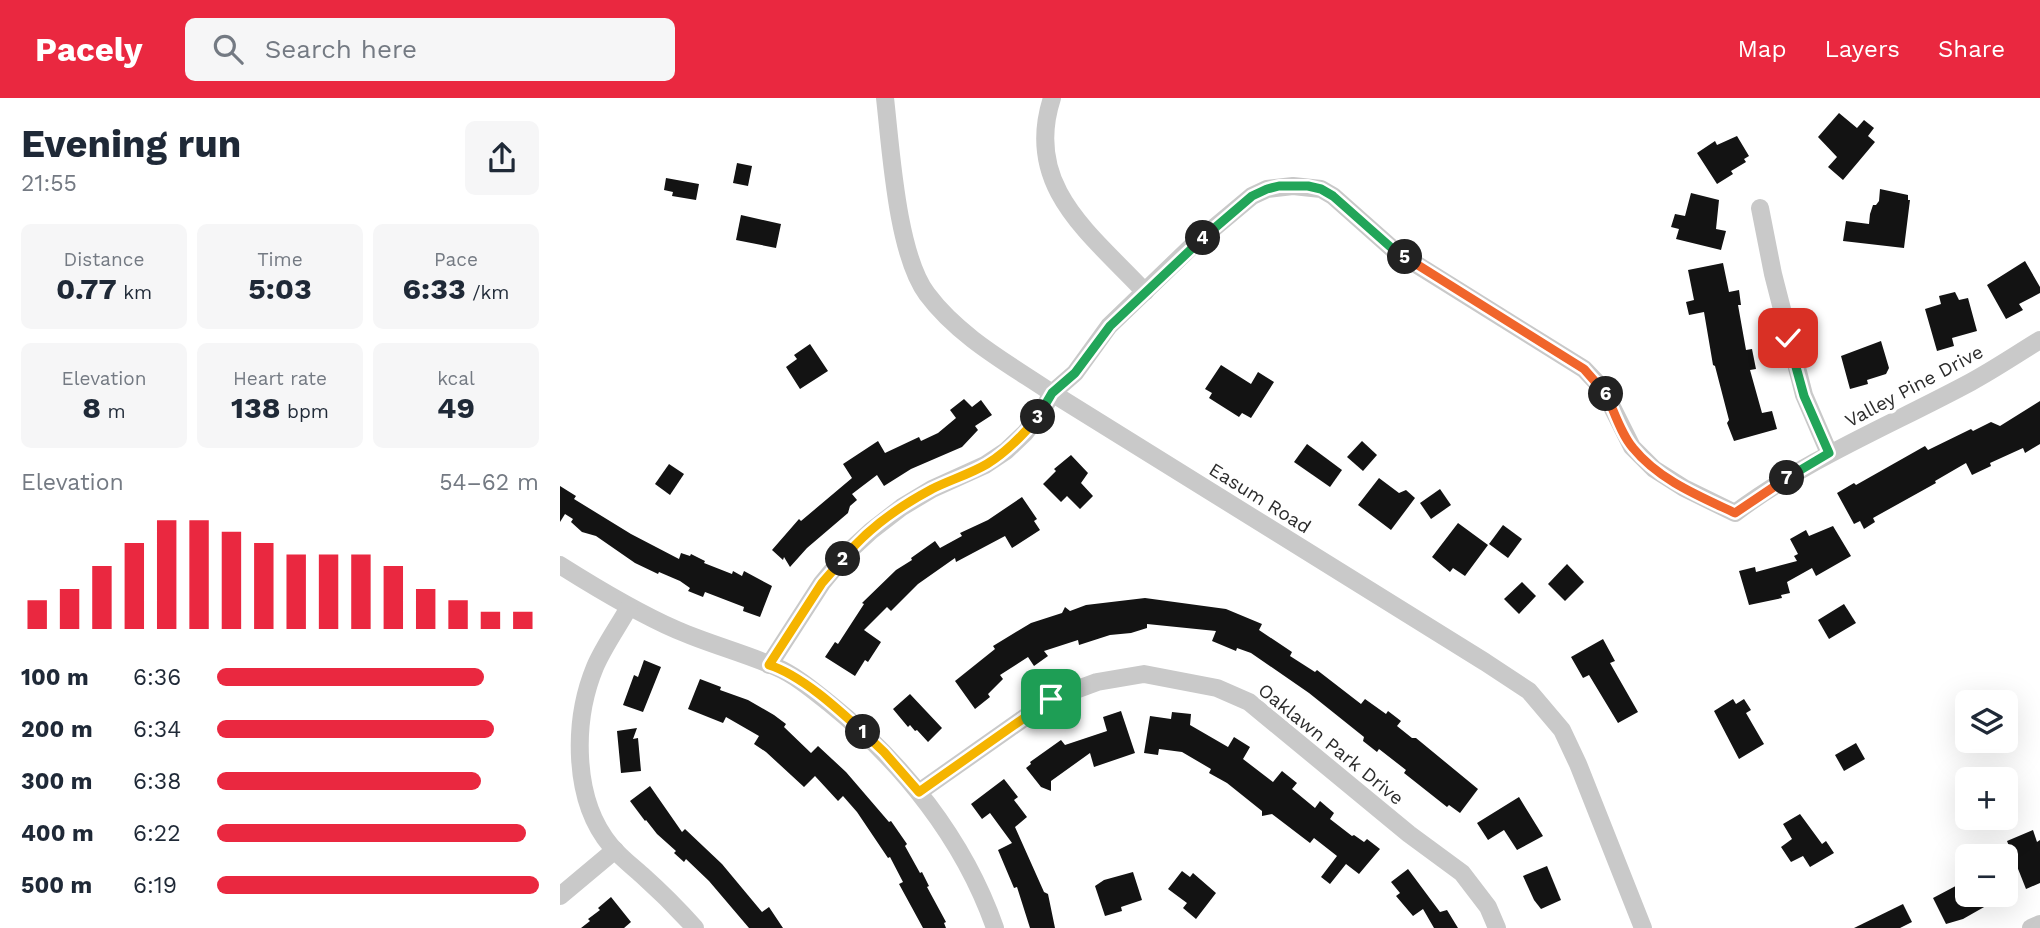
<!DOCTYPE html>
<html lang="en">
<head>
<meta charset="utf-8">
<style>
	body { margin:0; font-family:"Work Sans",sans-serif; background:#f6f6f7; color:#1f2937; height:100vh; display:flex; flex-direction:column; font-size:26px; white-space:nowrap }
	* { box-sizing:border-box; margin:0 }
	p { font-size:23px; color:#747a83 }
	.icon { flex:none; width:38px; height:38px; fill:none; stroke:currentColor; stroke-width:2; stroke-linecap:round; stroke-linejoin:round }
	.map { position:relative; flex:1; overflow:hidden }
	.sheet { display:flex; flex-direction:column; background:#fff; width:560px }
	.sheet>* { flex:none }
	.buttons { position:absolute; left:1395px; top:592px; display:grid; gap:14px }
	.buttons a { display:grid; place-items:center; width:63px; height:63px; border-radius:10px; background:#fff; box-shadow:0 7px 28px #0002; font-size:35px }
	.pin { position:absolute; display:grid; place-items:center; width:60px; height:60px; color:#fff; margin:-30px; border-radius:14px; box-shadow:0 4px 10px #0006 }
	.km { position:absolute; width:35px; height:35px; margin:-18px; border-radius:50%; background:#222; color:#fff; font-size:19px; line-height:35px; text-align:center }
	.round { display:grid; place-items:center; flex:none; width:74px; height:74px; border-radius:10px; background:#f6f6f7 }
	.head { display:flex; align-items:center; justify-content:space-between; height:119px; padding:0 21px }
	h1 { font-size:38px; font-weight:700; line-height:52px }
	.metrics { display:grid; grid-template-columns:repeat(3,1fr); gap:10px; height:119px; padding:7px 21px }
	.metrics div { display:grid; align-content:center; border-radius:10px; background:#f6f6f7; text-align:center }
	.metrics b { font-size:30px; font-weight:700 }
	.metrics small { font-size:19px; font-weight:400 }
	.metrics p { font-size:19px }
	.chart { height:196px; padding:14px 21px }
	.chart p { display:flex; justify-content:space-between }
	.chart svg { width:100%; height:126px; margin-top:7px; stroke:#ea2840; stroke-width:6 }
	ul { padding:0 21px; list-style:none; font-size:23px }
	li { display:grid; grid-template-columns:112px 84px 1fr; align-items:center; height:52px }
	li i { height:18px; border-radius:9px; background:#ea2840 }
	header { display:flex; align-items:center; gap:42px; box-sizing:border-box; height:98px; padding:0 35px; background:#ea2840; color:#fff }
	header strong { font-size:33px }
	nav { display:flex; gap:38px; margin-inline-start:auto; font-size:24px }
	.search { width:490px; height:63px; background:#f6f6f7; display:flex; align-items:center; gap:18px; box-sizing:border-box; padding:0 24px; border-radius:10px; color:#747a83; font-size:26px }
	main { display:flex; flex:1; min-height:0 }
	.map>svg:first-child { display:block }
</style>
</head>
<body>
<header>
<strong>Pacely</strong>
<div class="search"><svg class="icon" aria-label="search" viewBox="0 0 24 24"><circle cx="10" cy="10" r="6"/><path d="M15 15l6 6"/></svg>Search here</div>
<nav><a>Map</a><a>Layers</a><a>Share</a></nav>
</header>
<main>
<section class="sheet">
<div class="head"><div><h1>Evening run</h1><p>21:55</p></div><a class="round"><svg class="icon" aria-label="share" viewBox="0 0 24 24"><path d="M12 15V3M7 8l5-5 5 5M5 13v7h14v-7"/></svg></a></div>
<div class="metrics">
<div><p>Distance</p><b>0.77<small> km</small></b></div>
<div><p>Time</p><b>5:03</b></div>
<div><p>Pace</p><b>6:33<small> /km</small></b></div>
</div>
<div class="metrics">
<div><p>Elevation</p><b>8<small> m</small></b></div>
<div><p>Heart rate</p><b>138<small> bpm</small></b></div>
<div><p>kcal</p><b>49</b></div>
</div>
<div class="chart"><p><span>Elevation</span>54–62 m</p>
<svg viewBox="0 0 160 44" preserveAspectRatio="none"><path d="M5 44V34M15 44V30M25 44V22M35 44V14M45 44V6M55 44V6M65 44V10M75 44V14M85 44V18M95 44V18M105 44V18M115 44V22M125 44V30M135 44V34M145 44V38M155 44V38"/></svg>
</div>
<ul>
<li><b>100 m</b>6:36<i style="width:83%"></i></li>
<li><b>200 m</b>6:34<i style="width:86%"></i></li>
<li><b>300 m</b>6:38<i style="width:82%"></i></li>
<li><b>400 m</b>6:22<i style="width:96%"></i></li>
<li><b>500 m</b>6:19<i style="width:100%"></i></li>
</ul>
</section>
<div class="map">
<svg width="1480" height="830" viewBox="0 0 1480 830">
	<rect width="100%" height="100%" fill="#fff"/>
	<g fill="#131313">
		<path d="M1279,15L1297,30L1304,22L1314,30L1308,38L1315,44L1283,82L1268,69L1277,59L1258,39Z"/>
		<path d="M1177,38L1189,58L1184,61L1186,64L1171,73L1173,76L1157,86L1137,55L1155,43L1157,47Z"/>
		<path d="M177,65L192,68L188,88L173,85Z"/>
		<path d="M106,80L139,86L136,102L112,98L113,94L104,92Z"/>
		<path d="M1320,91L1348,97V102H1350L1344,150L1283,143L1286,123L1309,126L1310,116L1313,107H1316L1319,103Z"/>
		<path d="M1131,95L1159,102L1156,131L1166,133L1161,152L1116,141L1119,131L1111,129L1115,116L1125,118Z"/>
		<path d="M181,117L221,126L216,150L176,142Z"/>
		<path d="M1465,163L1480,189V195L1459,206L1463,212L1446,221L1427,187Z"/>
		<path d="M1163,165L1169,194L1179,192L1181,207H1178L1186,252L1192,251L1196,271L1190,272L1202,315L1212,313L1217,331L1174,343L1167,325L1169,322L1155,268L1153,267L1144,214L1129,217L1126,204L1134,202L1128,172Z"/>
		<path d="M1395,194L1399,202L1408,200L1417,233L1392,240L1394,248L1377,253L1365,211L1381,206L1379,198Z"/>
		<path d="M1321,243L1329,270L1326,276L1307,282L1308,286L1290,291L1281,258Z"/>
		<path d="M250,246L268,273L240,291L226,269L237,261L234,257Z"/>
		<path d="M661,267L691,286L698,274L714,284L691,320L682,315L679,319L649,300L652,295L645,291Z"/>
		<path d="M404,301L412,309L421,302L432,317L415,328L418,332L402,349L351,371L324,388L317,377L292,396L297,402L290,408L288,415L247,450L230,469L224,459L223,462L212,452L239,421L241,423L292,380L283,366L318,343L325,355L359,339L361,343L378,335L396,320L390,312Z"/>
		<path d="M1480,303V346L1465,355L1463,350L1430,365L1431,368L1412,377L1406,365L1375,383L1376,385L1313,420L1315,424L1304,431L1300,423L1294,426L1277,395L1294,385L1296,387L1365,348L1368,352L1411,331L1413,333L1431,324L1440,328Z"/>
		<path d="M802,343L817,357L803,373L787,359Z"/>
		<path d="M747,346L782,372L770,389L734,364Z"/>
		<path d="M511,357L528,375L521,385L533,398L520,411L507,398L501,404L483,386L496,373L494,371Z"/>
		<path d="M109,366L124,376L110,397L95,386Z"/>
		<path d="M819,380L839,395L846,392L855,400L831,432L798,407Z"/>
		<path d="M0,388L16,398L14,401L71,436L119,461L121,455L130,458L131,456L145,463L144,465L172,476L173,473L182,478L184,473L212,488L200,519L183,513L184,509L145,494L143,499L128,493L130,490L120,483L99,474L98,476L75,465L36,438L22,434L11,424L13,421L5,416L0,424Z"/>
		<path d="M880,391L891,407L871,421L860,405Z"/>
		<path d="M462,399L477,421L474,423L480,432L452,450L445,438L396,464L395,460L358,486L331,513L327,509L304,532L321,544L308,564L305,562L295,578L265,559L275,544L278,546L304,506L302,505L336,472L352,462L351,460L375,443L380,450L402,438L400,435L428,422Z"/>
		<path d="M898,425L928,447L905,478L893,470L890,474L872,459Z"/>
		<path d="M943,427L962,441L948,460L929,446Z"/>
		<path d="M1273,428L1291,458L1256,478L1252,470L1227,484L1230,495L1221,497L1222,500L1189,507L1179,473L1195,469L1196,474L1237,463L1234,458L1238,456L1230,441L1246,432L1249,438Z"/>
		<path d="M1007,466L1024,484L1005,503L988,486Z"/>
		<path d="M962,484L976,498L959,516L944,501Z"/>
		<path d="M585,500L666,511L702,526L699,532L732,554L730,558L755,574L757,572L801,606L805,601L826,616L828,613L841,623L837,628L852,640H856L918,691L900,715L889,707L887,709L844,675L846,672L819,651L817,654L803,643L804,639L749,595L691,555L677,550L676,553L652,543L656,533L587,526V530L571,535L550,537L519,547L518,542L484,553L488,558L474,568L468,559L440,577L443,581L428,596L430,599L415,611L395,583L435,551L433,548L471,525L502,515L505,509L510,513L526,507Z"/>
		<path d="M1284,506L1296,525L1269,541L1258,522Z"/>
		<path d="M1043,541L1055,563L1050,565L1078,614L1058,625L1029,577L1023,580L1011,559Z"/>
		<path d="M84,562L101,569L83,614L63,607L74,577L78,579Z"/>
		<path d="M140,581L161,589L160,592L188,602L214,617L226,626L224,629L251,655L258,648L286,674L329,724L331,723L347,746L345,748L360,775L362,774L369,788L367,789L386,824L384,825L386,830H363L339,786L343,784L330,759L328,760L297,714L283,698L278,703L255,678L244,689L206,654L194,646L199,638L166,619L163,625L128,611Z"/>
		<path d="M350,596L382,630L368,644L357,632L355,633L350,627L348,629L333,611Z"/>
		<path d="M1173,601L1176,606L1184,601L1191,612L1186,615L1204,646L1179,661L1154,613Z"/>
		<path d="M561,613L575,655L534,669L530,655L491,683V693L481,689L466,670L471,666L470,664L501,642L505,647L547,633L543,619Z"/>
		<path d="M612,614L631,616L630,627L668,649L674,639L690,649L683,661L713,684L722,673L737,685L732,691L755,710L760,703L774,715L770,721L792,738L794,737L804,744L807,741L820,751L799,776L786,766L770,786L761,779L777,758L754,740L750,745L712,716L702,718V713L667,685L649,675L651,671L622,654L599,651L598,657L584,655L590,618L611,621Z"/>
		<path d="M77,630L73,641L78,640L81,673L61,675L57,633Z"/>
		<path d="M1296,645L1305,661L1284,673L1275,657Z"/>
		<path d="M444,681L458,699L454,702L467,719L455,729L484,794L488,796L495,830H470L457,789L454,790L438,752L452,745L430,715L422,721L411,706Z"/>
		<path d="M90,688L122,734L125,731L162,766L202,814L209,809L223,830H189L149,783L126,761L124,764L114,755L116,753L97,736L86,722L85,723L70,703Z"/>
		<path d="M959,699L983,738L957,752L944,732L928,742L917,725Z"/>
		<path d="M1240,716L1262,746L1266,743L1274,755L1250,769L1243,758L1231,764L1221,749L1232,741L1223,726Z"/>
		<path d="M1473,732L1477,744L1480,742V785L1466,791L1447,743Z"/>
		<path d="M987,768L1001,802L981,811L974,802L963,778Z"/>
		<path d="M848,771L880,814L887,812L898,830H874L863,811L853,818L836,798L840,795L831,784Z"/>
		<path d="M622,773L630,779L633,775L656,795L636,821L623,810L627,805L608,791Z"/>
		<path d="M573,774L582,802L561,809L562,813L545,818L535,788L544,782Z"/>
		<path d="M1407,782V796H1447L1403,821L1386,826L1373,800Z"/>
		<path d="M51,799L71,824L64,830H21L30,823L28,821L40,812L38,810Z"/>
		<path d="M1343,806L1352,824L1340,830H1294Z"/>
	</g>
	<g fill="none" stroke-linecap="round" stroke-linejoin="round">
		<g stroke="#c9c9c9" stroke-width="18">
			<path d="M325,0C331,52 337,156 367,196C399,239 449,266 492,295L925,564L969,593L1002,632L1018,666L1083,830"/>
			<path d="M492,0C463,89 531,136 585,194"/>
			<path d="M1200,110L1213,176L1244,297L1269,355"/>
			<path d="M0,467C38,491 76,514 117,532C149,546 184,555 216,569C235,577 254,593 269,605C342,664 404,741 435,830"/>
			<path d="M69,509C58,529 44,548 35,569C13,622 12,702 51,748C60,759 72,768 82,777C101,794 118,811 135,830"/>
			<path d="M209,567L262,485L286,456L311,433L342,409L372,391L425,367L446,353L465,335L481,315L492,295L515,275L549,228L631,149L692,98L707,91L733,88L761,91L773,98L835,153L1024,271L1043,291L1072,349L1094,371L1124,390L1175,415C1247,361 1331,327 1411,284C1435,271 1457,256 1480,242"/>
			<path d="M359,694L491,601L537,584L584,576L657,590L689,604L849,736L902,775L928,809L937,830"/>
			<path d="M0,798L55,752"/>
			<path d="M1471,830L1480,826"/>
		</g>
	</g>
	<g fill="none" stroke-linecap="round" stroke-linejoin="round">
		<defs>
			<path id="split-1" d="M303,634L324,654L359,694L491,601"/>
			<path id="split-2" d="M283,461L262,485L209,567C241,577 278,611 303,634"/>
			<path id="split-3" d="M283,461C306,432 340,408 372,391C390,382 410,376 427,366C447,354 463,337 478,319"/>
			<path id="split-4" d="M478,319L492,295L515,275L550,228L643,140"/>
			<path id="split-5" d="M643,140L692,98L707,91L719,88H748L761,91L773,98L835,153L845,159"/>
			<path id="split-6" d="M845,159L1024,271L1046,296"/>
			<path id="split-7" d="M1046,296C1054,313 1061,336 1073,350C1099,382 1139,398 1175,415L1227,380"/>
			<path id="split-8" d="M1227,380L1269,355L1244,298L1228,240"/>
		</defs>
		<use href="#split-1" stroke="#fff" stroke-width="14"/>
		<use href="#split-2" stroke="#fff" stroke-width="14"/>
		<use href="#split-3" stroke="#fff" stroke-width="14"/>
		<use href="#split-4" stroke="#fff" stroke-width="14"/>
		<use href="#split-5" stroke="#fff" stroke-width="14"/>
		<use href="#split-6" stroke="#fff" stroke-width="14"/>
		<use href="#split-7" stroke="#fff" stroke-width="14"/>
		<use href="#split-8" stroke="#fff" stroke-width="14"/>
		<use href="#split-1" stroke="#f5b400" stroke-width="9"/>
		<use href="#split-2" stroke="#f5b400" stroke-width="9"/>
		<use href="#split-3" stroke="#f5b400" stroke-width="9"/>
		<use href="#split-4" stroke="#22a559" stroke-width="9"/>
		<use href="#split-5" stroke="#22a559" stroke-width="9"/>
		<use href="#split-6" stroke="#f0652b" stroke-width="9"/>
		<use href="#split-7" stroke="#f0652b" stroke-width="9"/>
		<use href="#split-8" stroke="#22a559" stroke-width="9"/>
	</g>
	<g text-anchor="middle" dominant-baseline="central" stroke-width="7" stroke-linejoin="round" paint-order="stroke">
		<g font-size="19" fill="#2c2c2c" stroke="#fff">
			<text transform="translate(1354 288) rotate(-28)">Valley Pine Drive</text>
			<text transform="translate(700 400) rotate(32)">Easum Road</text>
			<text transform="translate(771 646) rotate(39)">Oaklawn Park Drive</text>
		</g>
	</g>
</svg>
<div class="buttons">
<a><svg class="icon" aria-label="layers" viewBox="0 0 24 24"><path d="M12 4l9 5-9 5-9-5zM3 14l9 5 9-5"/></svg></a>
<a>+</a>
<a>−</a>
</div>
<div class="pin" style="left:491px;top:601px;background:#1e9e55"><svg class="icon" aria-label="arrive" viewBox="0 0 24 24"><path d="M6 21V4h12l-3 4 3 4H6"/></svg></div>
<div class="pin" style="left:1228px;top:240px;background:#d93025"><svg class="icon" aria-label="check" viewBox="0 0 24 24"><path d="M5 12l5 5 9-10"/></svg></div>
<b class="km" style="left:303px;top:634px">1</b>
<b class="km" style="left:283px;top:461px">2</b>
<b class="km" style="left:478px;top:319px">3</b>
<b class="km" style="left:643px;top:140px">4</b>
<b class="km" style="left:845px;top:159px">5</b>
<b class="km" style="left:1046px;top:296px">6</b>
<b class="km" style="left:1227px;top:380px">7</b>
</div>
</main>
</body>
</html>
